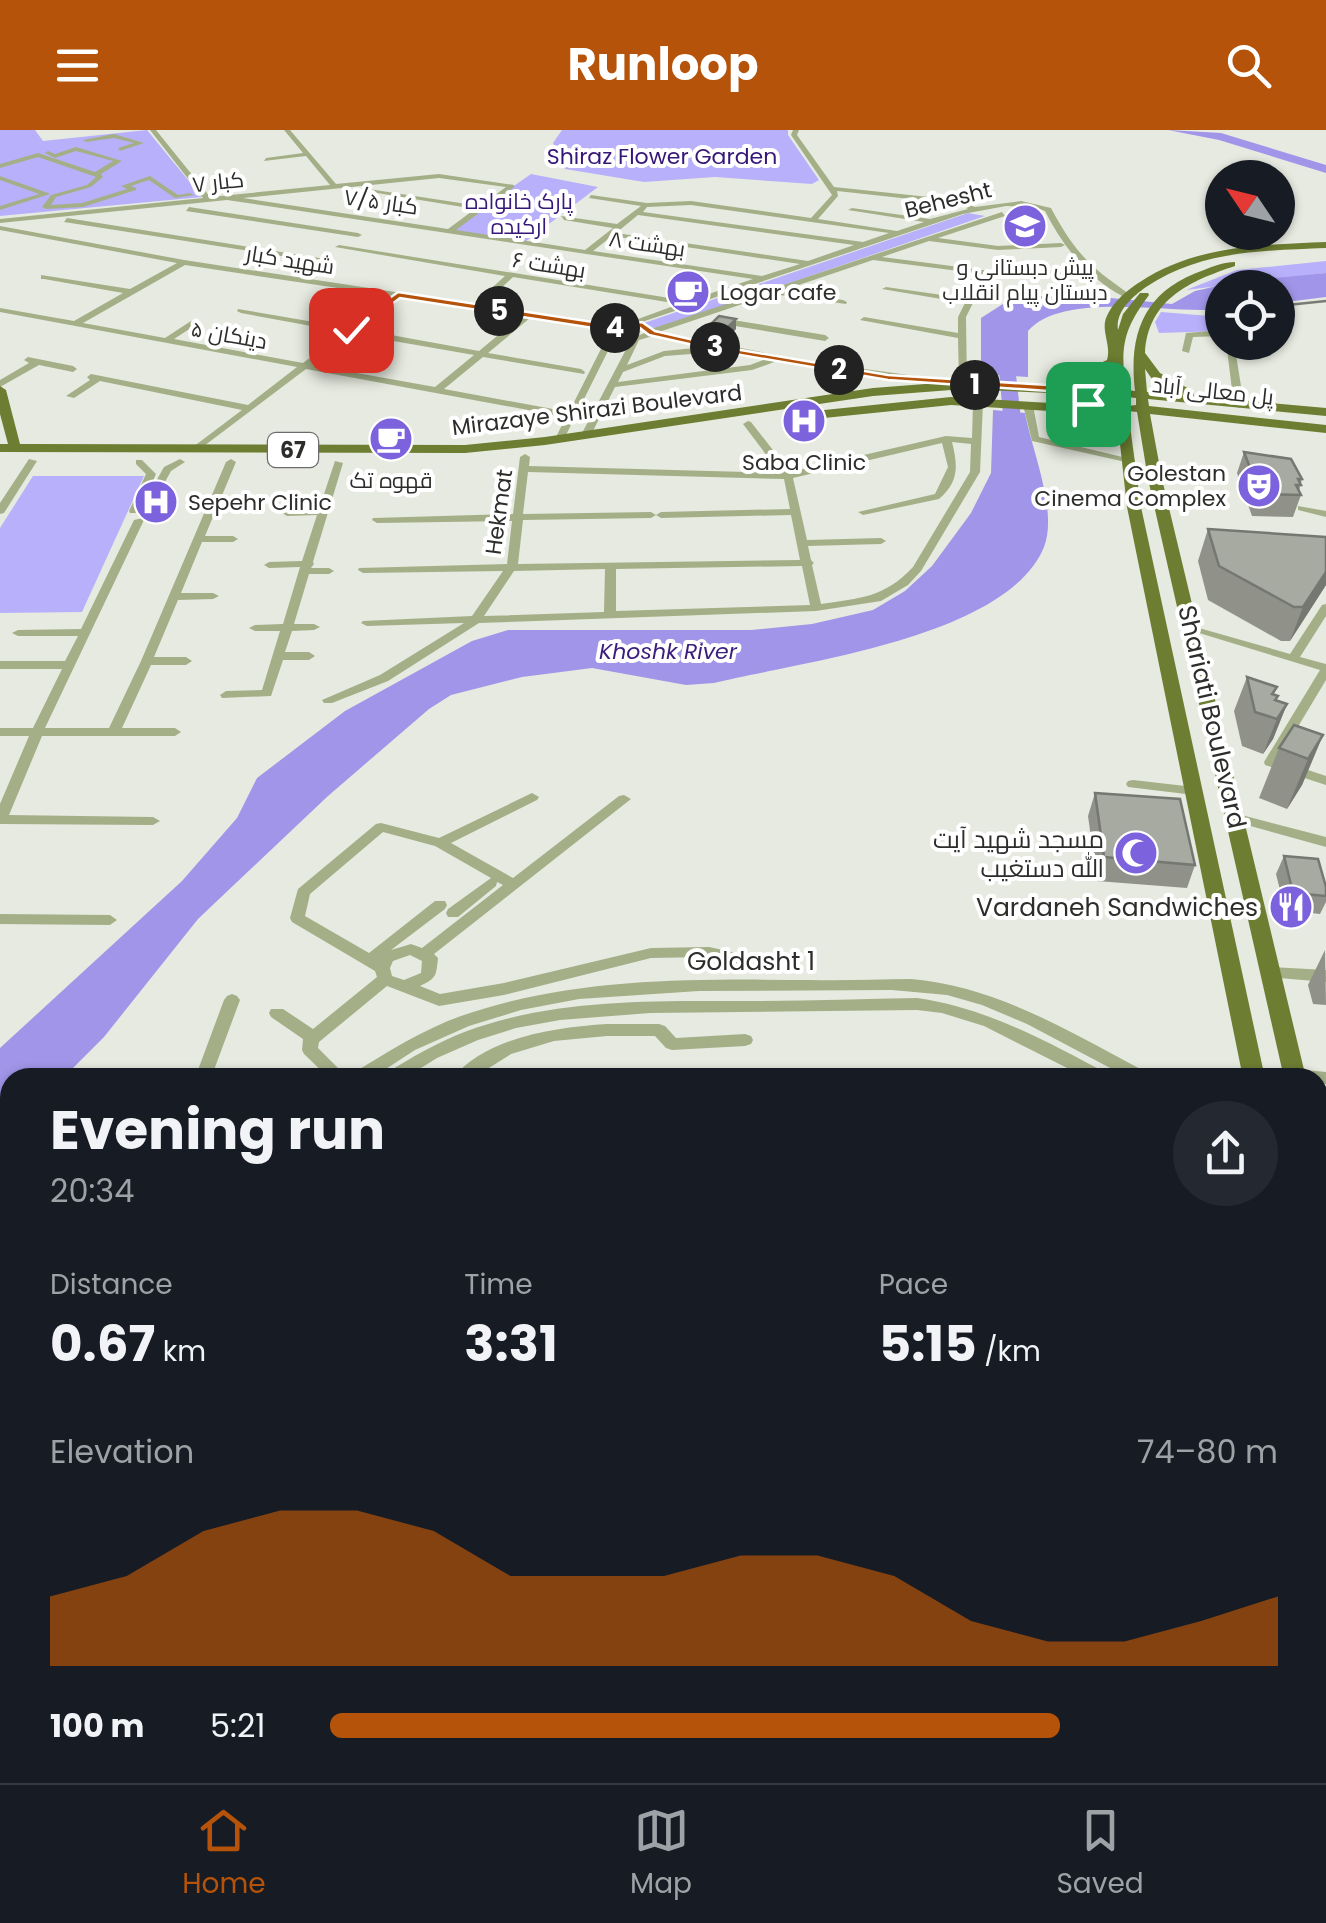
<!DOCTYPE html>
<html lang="en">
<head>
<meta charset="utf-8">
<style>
	body { margin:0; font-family:Poppins,Cairo,sans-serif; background:#242831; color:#f1f3f6; height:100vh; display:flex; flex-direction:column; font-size:38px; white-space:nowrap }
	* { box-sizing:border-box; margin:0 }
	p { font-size:32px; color:#9ea1a6 }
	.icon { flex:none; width:55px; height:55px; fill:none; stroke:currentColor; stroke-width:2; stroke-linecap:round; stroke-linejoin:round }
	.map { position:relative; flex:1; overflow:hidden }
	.details { position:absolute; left:0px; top:938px; width:1328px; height:718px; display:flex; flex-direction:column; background:#171b24; border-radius:30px 30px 0 0; box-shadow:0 2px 8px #0004 }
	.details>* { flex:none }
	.needle { width:65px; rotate:305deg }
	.buttons { position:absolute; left:1205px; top:30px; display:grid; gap:20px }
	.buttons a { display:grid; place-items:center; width:90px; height:90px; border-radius:50%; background:#171b24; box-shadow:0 2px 8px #0004; font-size:50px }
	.pin { position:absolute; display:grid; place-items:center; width:85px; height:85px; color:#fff; margin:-42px; border-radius:20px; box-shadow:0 5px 15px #0006 }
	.km { position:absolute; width:50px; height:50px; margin:-25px; border-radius:50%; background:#222; color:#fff; font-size:28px; line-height:50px; text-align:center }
	.round { display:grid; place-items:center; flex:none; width:105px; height:105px; border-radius:52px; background:#242831 }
	.summary { display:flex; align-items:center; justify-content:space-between; height:170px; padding:0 50px }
	h1 { font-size:55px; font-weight:700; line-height:75px }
	.stats { display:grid; grid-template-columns:repeat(3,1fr); gap:15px; height:170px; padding:10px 50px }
	.stats div { display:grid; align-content:center }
	.stats b { font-size:50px; font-weight:700 }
	.stats small { font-size:28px; font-weight:400 }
	.stats p { font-size:28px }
	.chart { height:280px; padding:20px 50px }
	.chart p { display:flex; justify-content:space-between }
	.chart svg { width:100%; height:180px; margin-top:10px; fill:#b45309; opacity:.7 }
	ul { padding:0 50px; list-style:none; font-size:32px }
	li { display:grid; grid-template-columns:160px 120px 1fr; align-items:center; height:75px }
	li i { height:25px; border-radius:12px; background:#b45309 }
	header { display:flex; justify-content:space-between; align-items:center; height:130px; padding:0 50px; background:#b45309; color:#fff; font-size:45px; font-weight:700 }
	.tab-bar { display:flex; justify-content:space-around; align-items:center; height:140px; border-top:2px solid #363941; background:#171b24; font-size:28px; color:#9ea1a6 }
	.tab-bar a { display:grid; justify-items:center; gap:5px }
	.tab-bar .on { color:#b45309 }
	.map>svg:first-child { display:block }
</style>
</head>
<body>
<header><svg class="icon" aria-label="menu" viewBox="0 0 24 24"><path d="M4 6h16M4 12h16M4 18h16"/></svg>Runloop<svg class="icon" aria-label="search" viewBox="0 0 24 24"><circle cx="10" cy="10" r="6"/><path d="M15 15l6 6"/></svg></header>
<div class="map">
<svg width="1326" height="1653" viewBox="0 0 1326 1653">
	<rect width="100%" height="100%" fill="#e7eae0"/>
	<g fill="#b9b0fb">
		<path d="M0,0H35L43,11L147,0L202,67L0,86Z"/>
		<path d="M562,0H788V5L819,50L812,54L715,47L644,52L565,39L553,13Z"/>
		<path d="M531,44L598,57L525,112L451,100Z"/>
		<path d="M968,83L985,86L656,199L644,193Z"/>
		<path d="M1326,131V143L1186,160L1237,140Z"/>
		<path d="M1161,182L1222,187V201L1159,203L1155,192Z"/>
		<path d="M33,346H144L82,482L0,483V398Z"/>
	</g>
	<g fill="#a195e9">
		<path d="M1326,143V167L1278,173V158H1222V179C1171,185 1065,160 1028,201V247L981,244V188L1006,172L1036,166H1090L1172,174L1195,161L1235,152Z"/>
		<path d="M993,280L1025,283C1032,321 1058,381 1044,417C1007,508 799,532 714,553L686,555L592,538L522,547L451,565L429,579L328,666L198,789L104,907L64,947L10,948V995L0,1002V918L182,751L237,688L257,648L345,581L472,511L508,500H751L812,494L873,480L905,461L932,436L971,383L991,343Z"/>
	</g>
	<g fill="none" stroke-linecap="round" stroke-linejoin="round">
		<g fill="#a195e9" fill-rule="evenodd">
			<path d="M1168,0L1221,3L1326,35V43L1219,10Z"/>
			<path d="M1004,205L1012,210L1023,306L1014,311L1005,306L996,210Z"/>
		</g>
		<g fill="#a4af88" fill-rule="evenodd">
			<path d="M150,0H156L210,67L330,55L306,26L264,31L266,28L303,23L284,0H290L336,54L439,44L514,55V57L456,100L585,120L613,98L564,90L561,86L617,94L641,76L589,68L591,65L647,73L691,71L811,88L832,65L791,5L793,0H799L797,5L834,57L957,70L975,77L1021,71L1051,78C1075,123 1090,137 1131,165L1124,167C1088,148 1063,117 1045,81L1034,77L1006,76L963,84L639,193L654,198L1002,82L1005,86L938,108L998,116L1061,113L1065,115L1061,117L998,120L929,111L882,127L998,142L1083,139L1087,141L1086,143L998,146L873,130L781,161L843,170L847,172L846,174L772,164L659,202L807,231L959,252L958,208L860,190L864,187L958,203V187L965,173L882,159L886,157L970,169L974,171L966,187L967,257L885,249L777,231L752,240L615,257L591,305L586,308L581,305L631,210L618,206L614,201L530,188L488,223L581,239L585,242L584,244L483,227L444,259L569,282L605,211L612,209L613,211L563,311L555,309L566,287L306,239L196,322L193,321V317L242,280L100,251L74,268L66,266L90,250L87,247L91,244L248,275L297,237L0,182V178L74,191L123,163L44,149H41V145L130,159L177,133L0,100V96L184,130L474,174L505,146L335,117L339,115L688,171L753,149L227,70L0,93V89L203,68ZM439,48L506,57L480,76L362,58L359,60L475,79L448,99L243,68ZM837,61L956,74L968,79L930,89L852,78L848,80L924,92L897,101L818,89L838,66ZM691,75L889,103L863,112L643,82L647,77ZM638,85L854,115L808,131L616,103ZM612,106L800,134L762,146L593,121ZM185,135L391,166L349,198L238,179L237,181L241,183L344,202L303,233L174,209L194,196V192L191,191L165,208L83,193ZM513,147L679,174L619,196L482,176ZM400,168L521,186L479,221L358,199ZM629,197L647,200V202C639,206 631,207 623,201ZM353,204L474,225L435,257L312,235ZM653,206L766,229L750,235L618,252L623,242L665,226L705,223L709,220L705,217L664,221L627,235L639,210Z"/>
			<path d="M114,4L144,13L120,21L118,18L134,13L114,8L86,12L83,10Z"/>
			<path d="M76,17L122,31L101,44L103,47L91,57L56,67L51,75L82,73L127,59L121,56L150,46L178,65L190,63L194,65L175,68L149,50L131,56L136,58V60L83,77L46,79L42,77L51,65L87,55L96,47L38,27L0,38V34L38,23L95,42L113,31L76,21L55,28L45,23L48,21L55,24Z"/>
			<path d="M0,46L48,63L50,64L0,80V76L39,64L0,50Z"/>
			<path d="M189,77L358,103L362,105L358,107L186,81Z"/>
			<path d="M67,88L319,128L323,130L319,132L64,92Z"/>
			<path d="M720,188L825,205L829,208L825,211L717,193L716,191Z"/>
			<path d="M1222,200V206L1193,207L1189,223L1182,221L1186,203Z"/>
			<path d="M1226,212H1234L1244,275L1239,278L1234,275Z"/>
			<path d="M28,227L73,236L77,239L73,242L39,235L0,257V250L29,233L24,230Z"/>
			<path d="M978,270L983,273L980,342L921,441L908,455L881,471L816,481L479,493L388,551L332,573H324L322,570L380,545L464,493L367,496L361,493L363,491L472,486L503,441L363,443L358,440L359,438L507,434L512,391L377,393L372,390L373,388L513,384L520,327L525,324L530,327L529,336L780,343L743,294L748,291L751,292L790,342L946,306L972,308L973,273ZM952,312L971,314L970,342L913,437C884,468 860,468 821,474L812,435L814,433L811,430L808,416L881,414L886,411L881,408L807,410L793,348L942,313L948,337L935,364L858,382L863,385L939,369C959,352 958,336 952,312ZM528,342L784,349L790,379L661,382L656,385L651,382L523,384ZM656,385L661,388L791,385L800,430L518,434L523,390L651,388ZM802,436L810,475L616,481V439ZM605,439L604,482L484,486L514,441Z"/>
			<path d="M1028,272L1033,275L1039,307L1135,330L1130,333L1032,311L1023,275Z"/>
			<path d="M29,329L37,331L4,383L0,384V373Z"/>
			<path d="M180,329L185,332L171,341L148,383H130L129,381L146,344L136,334V330H142L156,344L141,378L164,337Z"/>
			<path d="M231,329L236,332L205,406H233L238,409L233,412H202L181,463H213L219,466L213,469L178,470L154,527H186L192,531L186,535H151L122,598H175L181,602L175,606H42L9,685L153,687L160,691L153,695L0,694V674L29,606H0V598H33L62,539H0V531H65L78,506H18L12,503L18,500L81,499L134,390L143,388L144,390L45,598H109L141,531L226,332Z"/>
			<path d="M335,331L343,333L313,432L314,434L311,438H329L334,441L329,444H309L294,494H314L320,497L314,500L292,501L285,522H309L315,526L309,530H283L271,566L222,568L220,565L226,561L262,560L280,501H255L249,498L255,495L283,494L300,437L269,438L264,435L269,432L302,431L317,385L287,386L282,383L287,380L319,379Z"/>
			<path d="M1298,376L1326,381V387L1298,380Z"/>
			<path d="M1326,474V486L1300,527L1326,534V550L1278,630L1326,646V655L1265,635L1264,632L1320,540L1186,499L1192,496L1290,524L1322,475Z"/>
			<path d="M1133,650L1194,657L1201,661L1194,665L1128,657L1126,654L1128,651Z"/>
			<path d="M532,663L539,667L537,670L451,713L513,748L619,666L624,665L631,669L434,824L438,828C436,846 437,848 420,856L440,864L504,853L651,818L709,817L751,826L754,830L751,834L746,835L709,827L651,828L504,865L439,876L387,856L319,912L318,918L348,948H329L304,924L302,920L303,909L271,887L269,883L271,879H283L313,899L377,847L375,841L292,792L290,788L298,759L376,694L381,693L439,708ZM383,702L435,716L491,748L448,779L446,783L448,787H458L496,756L497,752L503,755L422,818L411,814L391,820L445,779L447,775L445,771H435L369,823L305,786L310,764ZM410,825L422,831L421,843L404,850L392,846L390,838L393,831Z"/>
			<path d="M1234,683L1326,707V717L1229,690L1227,687L1229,684Z"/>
			<path d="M0,784L110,785L117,790L110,795L0,794Z"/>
			<path d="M1271,837L1326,840V852L1266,847L1263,843Z"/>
			<path d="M911,849C998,856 1073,904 1150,944L1152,948H1129L1027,894L982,875L947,865L892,860L699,861L579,869L521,880L469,896L415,920L372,948H350L352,944C387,922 422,900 461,886C573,847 693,849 811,850C844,851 877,849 911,849Z"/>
			<path d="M232,864L237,866L240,870L211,948H195L224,870L227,866Z"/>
			<path d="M917,868C987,878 1046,911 1108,944L1110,948H1087L984,896L942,883L917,880L650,883L560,890L516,898L478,910L437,928L405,948H383L385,944C412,927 438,912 467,901C557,868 654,871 748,871C804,871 861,869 917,868Z"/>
			<path d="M607,894H659L665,896L676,908L745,904L751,906L753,910L751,914L745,916L672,920L666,918L655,906H607L554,911L511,924L473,948H453C486,907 557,897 607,894Z"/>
			<path d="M1295,939L1326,942V954H1318V948H1288L1289,941Z"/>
			<path d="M1318,1415L1326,1416V1438L1318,1436Z"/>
			<path d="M10,1558V1604L8,1608L0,1612V1566L2,1561Z"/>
			<path d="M10,1643V1645H33L31,1653H7Z"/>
		</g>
		<g fill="#6d7d31" fill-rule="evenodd">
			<path d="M1326,112V118C1262,121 1201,120 1146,157C1132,167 1115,182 1118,200L1123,184L1140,163H1148L1149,165C1123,200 1120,217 1126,260L1135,261C1128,202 1145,160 1204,140C1214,136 1224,132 1235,132V136C1190,151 1148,169 1145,223L1160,243L1193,261L1194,266L1326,278V286L1148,269L1149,276L1326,295V303L1150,284L1162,349L1306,948H1284L1148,349L1137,282L1128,281L1141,377L1265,948H1243L1127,377L1118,296L1101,286L1085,283L951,275L795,291L789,287L795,283L951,267L1085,275L1116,285L1114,266L964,259L873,266L545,315L465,323L0,322V314H8L0,284V256L6,260L20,314L465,315L545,307L873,258L964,251L1058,256L1059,252L1107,230C1111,217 1103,204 1105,192C1109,175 1127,160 1140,152C1196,115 1261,115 1326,112ZM1111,237L1113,259L1069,257ZM1145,239L1152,249L1182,265L1147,262ZM1126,267L1136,268V275L1128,276Z"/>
			<path d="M1318,1035L1326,1038V1092L1318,1089Z"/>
			<path d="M1318,1265L1326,1268V1335L1318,1332Z"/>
		</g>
		<path stroke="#797b75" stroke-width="2.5" d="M1278,176L1326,171"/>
	</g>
	<g fill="#90928a">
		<path d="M709,196L736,199L726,209L709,206Z"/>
		<path d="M1244,322L1302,349L1299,361L1301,365L1293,387L1252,386L1237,343Z"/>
		<path d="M1208,399L1326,407V455L1290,511H1281L1208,470L1198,431Z"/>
		<path d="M1247,547L1277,557L1274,564L1276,571L1287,574L1273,609L1263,624L1242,616L1234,581Z"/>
		<path d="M1323,605L1302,655L1287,679L1259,668L1279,618Z"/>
		<path d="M1095,663L1195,735L1187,758L1097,751L1088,686Z"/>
		<path d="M1284,726L1326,757V772L1320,784L1285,780L1276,744Z"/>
		<path d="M1325,820L1326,875L1313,874L1308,855Z"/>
	</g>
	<g fill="#757771">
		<path d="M736,189V199L726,209V199Z"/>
		<path d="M1326,442V455L1290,511L1303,477Z"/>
		<path d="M1287,574L1273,609L1263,624L1277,589Z"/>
		<path d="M1323,605L1302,655L1287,679L1308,629Z"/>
	</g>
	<g fill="#a7aaa1" stroke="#757771" stroke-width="2.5">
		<path d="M719,186L736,189L726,199L709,196Z"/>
		<path d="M1244,322L1291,329L1302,349H1298L1301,355H1296L1301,365L1260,364Z"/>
		<path d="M1208,399L1326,407V442L1303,477H1294L1219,436Z"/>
		<path d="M1247,547L1277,557L1272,564L1278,566L1275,570L1287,574L1277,589L1255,582Z"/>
		<path d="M1294,595L1323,605L1308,629L1279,618Z"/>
		<path d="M1095,663L1180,669L1195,735L1104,727Z"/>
		<path d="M1284,726L1318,729L1326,757V766L1293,763Z"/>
	</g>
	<path fill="#b45309" stroke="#fff" stroke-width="2.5" d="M398,162L619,196L642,192L655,201L729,218L888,245L1080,257L1091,264L1093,274L1084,276L1077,263L888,250L729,223L649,205L640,198L619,202L400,168L354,202H348V198Z"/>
	<defs>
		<symbol id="school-disc" viewBox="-11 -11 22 22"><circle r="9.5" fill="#7c62dd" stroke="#fff"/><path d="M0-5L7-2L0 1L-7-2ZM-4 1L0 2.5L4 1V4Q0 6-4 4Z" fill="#fff"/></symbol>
		<symbol id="cafe-disc" viewBox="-11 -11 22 22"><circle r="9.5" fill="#7c62dd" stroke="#fff"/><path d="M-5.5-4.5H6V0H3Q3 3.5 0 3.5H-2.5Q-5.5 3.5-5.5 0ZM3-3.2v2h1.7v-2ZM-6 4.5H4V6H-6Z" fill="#fff"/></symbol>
		<symbol id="hospital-disc" viewBox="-11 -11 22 22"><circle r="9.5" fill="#7c62dd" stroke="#fff"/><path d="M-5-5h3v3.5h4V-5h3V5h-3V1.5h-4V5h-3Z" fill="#fff"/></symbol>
		<symbol id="theatre-disc" viewBox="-11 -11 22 22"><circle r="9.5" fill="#7c62dd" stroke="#fff"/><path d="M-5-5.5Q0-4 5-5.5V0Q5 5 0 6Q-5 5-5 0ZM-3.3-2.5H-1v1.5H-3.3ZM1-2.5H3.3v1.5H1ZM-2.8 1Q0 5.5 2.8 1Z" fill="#fff"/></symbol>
		<symbol id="mosque-disc" viewBox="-11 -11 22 22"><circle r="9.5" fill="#7c62dd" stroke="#fff"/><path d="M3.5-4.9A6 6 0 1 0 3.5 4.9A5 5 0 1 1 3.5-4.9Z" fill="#fff"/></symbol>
		<symbol id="restaurant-disc" viewBox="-11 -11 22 22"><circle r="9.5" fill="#7c62dd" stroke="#fff"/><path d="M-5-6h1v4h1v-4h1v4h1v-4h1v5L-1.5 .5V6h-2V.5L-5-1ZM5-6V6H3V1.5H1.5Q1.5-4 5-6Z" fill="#fff"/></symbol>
	</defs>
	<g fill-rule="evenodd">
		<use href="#school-disc" x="1000" y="71" width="50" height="50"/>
		<use href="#cafe-disc" x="663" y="137" width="50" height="50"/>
		<use href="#hospital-disc" x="779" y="266" width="50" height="50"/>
		<use href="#cafe-disc" x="366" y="284" width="50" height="50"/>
		<use href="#theatre-disc" x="1234" y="331" width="50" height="50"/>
		<use href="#hospital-disc" x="131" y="347" width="50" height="50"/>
		<use href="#mosque-disc" x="1111" y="698" width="50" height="50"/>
		<use href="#restaurant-disc" x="1266" y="752" width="50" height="50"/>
	</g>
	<g text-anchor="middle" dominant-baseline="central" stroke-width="8" stroke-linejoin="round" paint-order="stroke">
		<g font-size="22" fill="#361778" stroke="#fff">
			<text x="662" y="26">Shiraz Flower Garden</text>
			<text x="519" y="71">پارک خانواده<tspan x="519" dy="25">ارکیده</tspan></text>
		</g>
		<g font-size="22" fill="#2d2e2b" stroke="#fff">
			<text transform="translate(218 52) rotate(-6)">۷ کبار</text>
			<text transform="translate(948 70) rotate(-14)">Behesht</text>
			<text transform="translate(381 72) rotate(8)">۷/۵ کبار</text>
			<text transform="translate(647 114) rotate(8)">۸ بهشت</text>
			<text transform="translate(290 130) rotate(9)">شهید کبار</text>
			<text transform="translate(549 135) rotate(9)">۶ بهشت</text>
			<text transform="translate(229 205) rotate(10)">۵ دینکان</text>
			<text transform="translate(1213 261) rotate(6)">پل معالی آباد</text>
			<text transform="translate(597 280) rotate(-7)">Mirazaye Shirazi Boulevard</text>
			<text transform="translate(499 382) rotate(-82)">Hekmat</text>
		</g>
		<g font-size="22" fill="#2d2e2b" stroke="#fff">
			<text x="1025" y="137">پیش دبستانی و<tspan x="1025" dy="25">دبستان پیام انقلاب</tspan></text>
			<text x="720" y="162" text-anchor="start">Logar cafe</text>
			<text x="804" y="332">Saba Clinic</text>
			<text x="1226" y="343" text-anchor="end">Golestan<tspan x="1226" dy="25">Cinema Complex</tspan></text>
			<text x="391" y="350">قهوه تک</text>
			<text x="188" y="372" text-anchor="start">Sepehr Clinic</text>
		</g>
		<rect fill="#fff" stroke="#6c6d6b" stroke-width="2.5" x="268" y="303" width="50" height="34" rx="8"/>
		<g font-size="22" font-weight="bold" fill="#2d2e2b">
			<text x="293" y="320">67</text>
		</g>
		<g font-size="22" font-style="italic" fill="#3a1d7d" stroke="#fff">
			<text x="668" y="521">Khoshk River</text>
		</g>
		<g font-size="25" fill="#2d2e2b" stroke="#fff">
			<text transform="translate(1212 587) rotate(77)">Shariati Boulevard</text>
			<text x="751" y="831">Goldasht 1</text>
		</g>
		<g font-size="25" fill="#2d2e2b" stroke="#fff" text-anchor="end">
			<text x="1104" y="709">مسجد شهید آیت<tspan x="1104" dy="29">الله دستغیب</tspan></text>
			<text x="1258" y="777">Vardaneh Sandwiches</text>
		</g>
	</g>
</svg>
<div class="buttons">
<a><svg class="needle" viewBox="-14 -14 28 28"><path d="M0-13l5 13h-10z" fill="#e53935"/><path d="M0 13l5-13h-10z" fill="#9ea1a6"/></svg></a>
<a><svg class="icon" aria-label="locate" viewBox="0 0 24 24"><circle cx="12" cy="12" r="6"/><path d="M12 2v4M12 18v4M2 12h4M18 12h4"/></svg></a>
</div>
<div class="pin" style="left:1088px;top:274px;background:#1e9e55"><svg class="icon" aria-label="arrive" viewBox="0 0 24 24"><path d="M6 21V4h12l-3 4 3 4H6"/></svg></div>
<div class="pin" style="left:351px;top:200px;background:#d93025"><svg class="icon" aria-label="check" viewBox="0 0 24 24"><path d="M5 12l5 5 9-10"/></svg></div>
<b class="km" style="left:975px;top:255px">1</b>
<b class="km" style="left:839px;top:240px">2</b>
<b class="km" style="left:715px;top:217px">3</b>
<b class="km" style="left:615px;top:198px">4</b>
<b class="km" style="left:499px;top:181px">5</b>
<section class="details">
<div class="summary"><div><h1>Evening run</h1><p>20:34</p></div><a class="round"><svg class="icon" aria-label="share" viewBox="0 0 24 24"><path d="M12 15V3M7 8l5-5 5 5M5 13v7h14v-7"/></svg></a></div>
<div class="stats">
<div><p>Distance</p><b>0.67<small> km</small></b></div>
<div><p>Time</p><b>3:31</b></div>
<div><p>Pace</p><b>5:15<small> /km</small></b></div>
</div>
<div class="chart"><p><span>Elevation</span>74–80 m</p>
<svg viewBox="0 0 160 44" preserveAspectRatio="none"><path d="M0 44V27L10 22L20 11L30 6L40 6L50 11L60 22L70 22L80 22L90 17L100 17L110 22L120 33L130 38L140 38L150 33L160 27V44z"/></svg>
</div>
<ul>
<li><b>100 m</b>5:21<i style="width:77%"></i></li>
</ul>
</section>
</div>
<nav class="tab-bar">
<a class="on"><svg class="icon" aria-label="home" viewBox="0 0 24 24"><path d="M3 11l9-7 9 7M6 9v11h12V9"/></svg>Home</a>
<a><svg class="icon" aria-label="map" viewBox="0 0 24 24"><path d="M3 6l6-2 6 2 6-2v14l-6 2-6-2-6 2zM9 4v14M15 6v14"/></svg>Map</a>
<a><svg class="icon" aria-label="saved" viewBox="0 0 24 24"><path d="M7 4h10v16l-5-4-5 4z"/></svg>Saved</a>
</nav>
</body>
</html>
